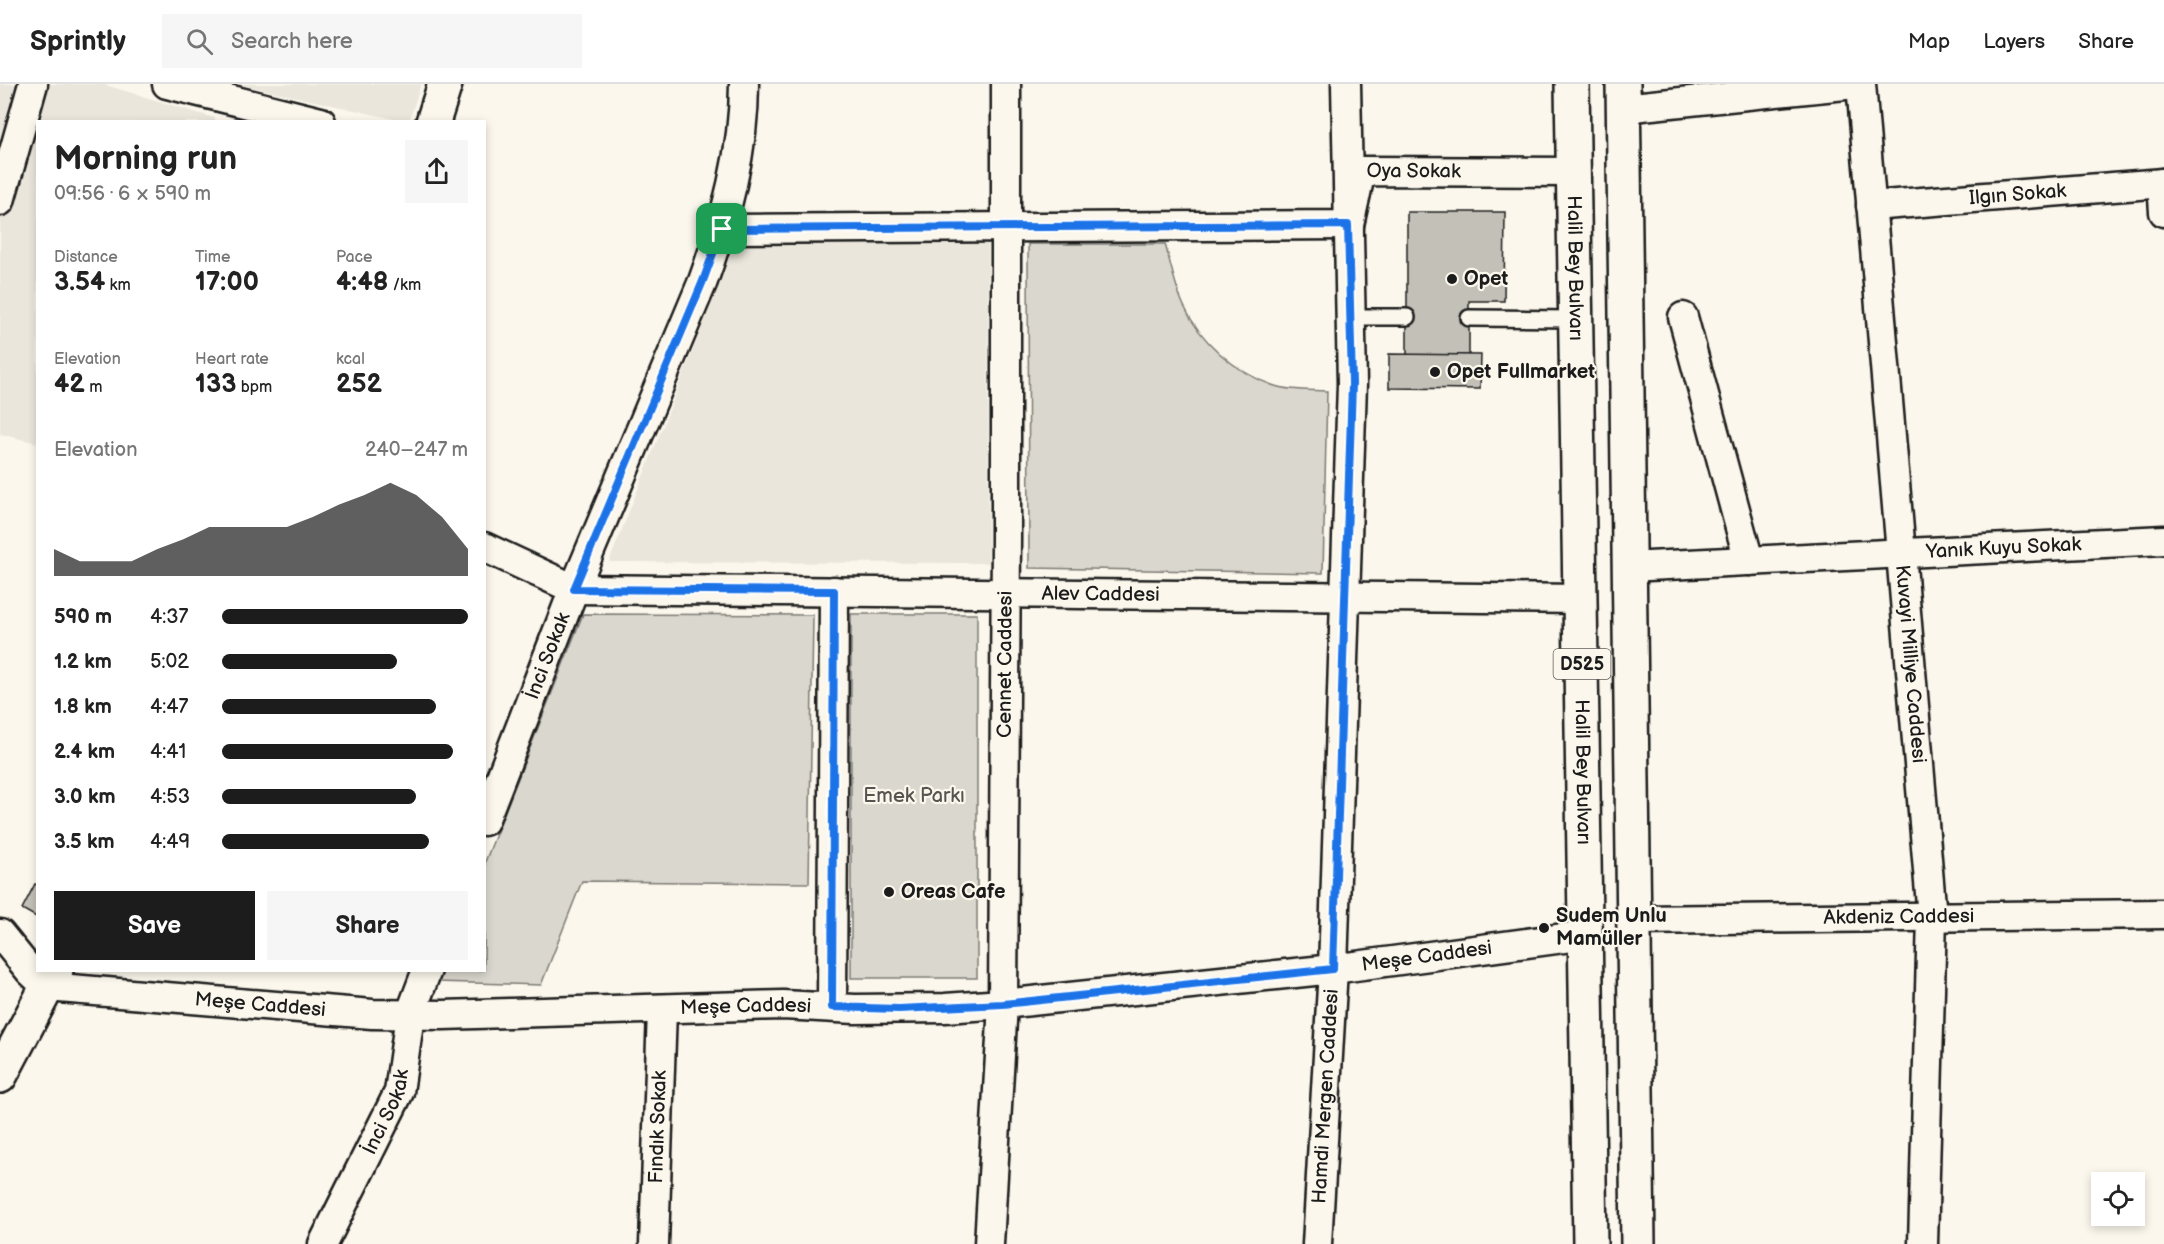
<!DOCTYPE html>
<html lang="en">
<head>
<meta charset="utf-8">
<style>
	body { margin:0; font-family:"Balsamiq Sans",sans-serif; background:#f6f6f6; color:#222; height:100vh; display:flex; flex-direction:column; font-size:22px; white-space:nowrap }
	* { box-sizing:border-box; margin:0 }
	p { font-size:20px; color:#767676 }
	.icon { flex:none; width:33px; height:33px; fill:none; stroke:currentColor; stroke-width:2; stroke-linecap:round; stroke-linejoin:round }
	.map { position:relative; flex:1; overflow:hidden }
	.sheet { position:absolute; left:36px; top:36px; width:450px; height:852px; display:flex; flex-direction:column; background:#fff; border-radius:0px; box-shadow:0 3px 9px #0003 }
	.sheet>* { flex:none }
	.buttons { position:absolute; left:2091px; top:1088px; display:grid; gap:12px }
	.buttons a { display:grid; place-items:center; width:54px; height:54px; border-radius:0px; background:#fff; box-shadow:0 3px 9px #0003; font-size:30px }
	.pin { position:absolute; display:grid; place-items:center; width:51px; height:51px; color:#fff; margin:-26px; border-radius:12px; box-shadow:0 3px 9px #0006 }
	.round { display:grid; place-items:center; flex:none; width:63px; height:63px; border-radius:0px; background:#f6f6f6 }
	.head { display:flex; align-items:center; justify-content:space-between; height:102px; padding:0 18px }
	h1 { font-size:33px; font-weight:700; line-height:45px }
	.figures { display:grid; grid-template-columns:repeat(3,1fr); gap:9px; height:102px; padding:6px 18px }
	.figures div { display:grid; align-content:center }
	.figures b { font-size:26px; font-weight:700 }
	.figures small { font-size:16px; font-weight:400 }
	.figures p { font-size:16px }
	.chart { height:168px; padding:12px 18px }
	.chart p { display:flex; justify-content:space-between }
	.chart svg { width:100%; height:108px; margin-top:6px; fill:#1c1c1c; opacity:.7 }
	.cta { display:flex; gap:12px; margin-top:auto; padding:12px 18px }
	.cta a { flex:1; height:69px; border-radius:0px; background:#1c1c1c; color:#fff; font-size:24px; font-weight:700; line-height:69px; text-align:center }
	.cta a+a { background:#f6f6f6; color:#222 }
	ul { padding:0 18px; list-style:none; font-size:20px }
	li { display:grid; grid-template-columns:96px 72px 1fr; align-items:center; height:45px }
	li i { height:15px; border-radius:8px; background:#1c1c1c }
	header { display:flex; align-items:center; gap:36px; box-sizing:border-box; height:84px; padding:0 30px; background:#fff; border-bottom:2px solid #e0e0e0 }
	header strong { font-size:28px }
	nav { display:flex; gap:33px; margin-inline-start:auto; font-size:21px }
	.search { width:420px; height:54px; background:#f6f6f6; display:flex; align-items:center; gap:15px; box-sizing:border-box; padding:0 21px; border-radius:0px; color:#767676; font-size:22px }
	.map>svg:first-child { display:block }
</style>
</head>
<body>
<header>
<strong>Sprintly</strong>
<div class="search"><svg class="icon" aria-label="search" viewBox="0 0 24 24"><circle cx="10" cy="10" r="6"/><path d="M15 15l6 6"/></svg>Search here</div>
<nav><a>Map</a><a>Layers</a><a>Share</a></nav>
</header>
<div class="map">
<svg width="2164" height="1160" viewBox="0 0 2164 1160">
	<rect width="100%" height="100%" fill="#fbf7ec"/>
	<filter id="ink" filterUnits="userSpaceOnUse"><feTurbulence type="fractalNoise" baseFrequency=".0167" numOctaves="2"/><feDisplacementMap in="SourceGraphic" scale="12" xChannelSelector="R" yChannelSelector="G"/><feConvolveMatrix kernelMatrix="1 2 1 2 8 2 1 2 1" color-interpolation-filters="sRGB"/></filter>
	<g filter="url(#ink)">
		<g fill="#eae6dc">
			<path d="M0,0H102L215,34V38H38L37,359L0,350Z"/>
			<path d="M239,0H421L409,37L407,38Z"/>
			<path d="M988,159V479L609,478L735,160Z"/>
		</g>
		<g fill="#dad7ce" stroke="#7b7a75" stroke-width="1.5">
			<path d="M1028,160H1165C1171,181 1175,203 1184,222C1200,257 1235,288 1272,301C1289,307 1308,306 1327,307L1323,489L1029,484Z"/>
			<path d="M583,530L813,531L809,799L582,797L541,901L437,898L441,887L484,886L485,778Z"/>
			<rect x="851" y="530" width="126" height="364"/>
		</g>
		<g fill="#c3c0b8" stroke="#1c1c1c" stroke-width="1.5">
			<path d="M1407,128H1505L1504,217H1469V271H1407Z"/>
			<path d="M1389,270L1481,271L1480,305L1389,304Z"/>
			<path d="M35,800L38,801V834L22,825Z"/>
		</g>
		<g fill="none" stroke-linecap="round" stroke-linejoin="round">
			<defs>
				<g id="lane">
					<path d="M1351,233H1407"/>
					<path d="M1469,234L1576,235"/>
				</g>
				<g id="street">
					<path d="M167,0L321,38"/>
					<path id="s1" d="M1861,0L1932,833L1923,1160"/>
					<path d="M1623,24L1855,0"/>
					<path d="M2162,99L2164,128"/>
					<path d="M0,117L33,0"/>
					<path id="s2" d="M1871,122L2164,99"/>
					<path id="s3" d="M721,145L1349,141L1361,87L1574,88"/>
					<path d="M1683,233L1749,477"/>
					<path id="s4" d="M484,463L574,505L1581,515"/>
					<path id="s5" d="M1628,483L2164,456"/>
					<path id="s6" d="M484,737L574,505L703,197C726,133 744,68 744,0"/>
					<path id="s7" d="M1635,836L2164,830"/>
					<path id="s8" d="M0,850L30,887L47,903L372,930L443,931L783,921L855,925L945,924L1003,920L1333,885L1586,851"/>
					<path d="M832,923L834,507"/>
					<path id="s9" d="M323,1160L399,1008L410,931L427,886"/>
					<path id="s10" d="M654,1160L662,926"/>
					<path id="s11" d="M989,1160L1003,920L1006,454V0"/>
					<path id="s12" d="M1317,1160L1333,885L1352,300L1346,0"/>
				</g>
				<g id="secondary">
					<path d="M433,38L445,0"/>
					<path d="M0,992L56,886"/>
				</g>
				<g id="highway">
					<path id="s13" d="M1572,0L1590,1160"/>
					<path d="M1623,0L1638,1160"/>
				</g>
			</defs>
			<use href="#lane" stroke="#1c1c1c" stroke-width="20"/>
			<use href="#street" stroke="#1c1c1c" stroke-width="33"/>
			<use href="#secondary" stroke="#1c1c1c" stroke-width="38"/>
			<use href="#highway" stroke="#1c1c1c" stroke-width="38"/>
			<use href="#lane" stroke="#fbf7ec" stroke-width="15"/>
			<use href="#street" stroke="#fbf7ec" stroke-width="28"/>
			<use href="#secondary" stroke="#fbf7ec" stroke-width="33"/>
			<use href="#highway" stroke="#fbf7ec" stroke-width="33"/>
		</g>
	</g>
	<g fill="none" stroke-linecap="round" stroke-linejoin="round" filter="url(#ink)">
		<defs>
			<path id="route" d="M1348,141L1352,300L1333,885L1003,920L899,925L832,923L834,507L574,505L703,197L722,145Z"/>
		</defs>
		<use href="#route" stroke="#fff" stroke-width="12"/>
		<use href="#route" stroke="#1a73e8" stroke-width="8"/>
	</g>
	<g fill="#1c1c1c" stroke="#fbf7ec" stroke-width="2">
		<circle cx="1452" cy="195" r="6"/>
		<circle cx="1435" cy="288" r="6"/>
		<circle cx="889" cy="808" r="6"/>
		<circle cx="1544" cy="844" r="6"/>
	</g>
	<g text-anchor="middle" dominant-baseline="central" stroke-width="4.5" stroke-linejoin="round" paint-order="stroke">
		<rect fill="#fbf7ec" stroke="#5f5e5a" stroke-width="1.5" x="1553.5" y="565" width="57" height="30" rx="4.5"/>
		<g font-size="18" font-weight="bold" fill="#1c1c1c">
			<text x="1582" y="580">D525</text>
		</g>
		<g font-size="20" fill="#1c1c1c" stroke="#fbf7ec">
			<text stroke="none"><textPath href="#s3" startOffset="736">Oya Sokak</textPath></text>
			<text stroke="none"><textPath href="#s2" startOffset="147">Ilgın Sokak</textPath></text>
			<text stroke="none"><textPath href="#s13" startOffset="184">Halil Bey Bulvarı</textPath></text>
			<text stroke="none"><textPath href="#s5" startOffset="376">Yanık Kuyu Sokak</textPath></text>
			<text stroke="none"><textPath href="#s4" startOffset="626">Alev Caddesi</textPath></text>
			<text stroke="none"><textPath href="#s6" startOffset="177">İnci Sokak</textPath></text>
			<text stroke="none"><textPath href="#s1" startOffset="582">Kuvayi Milliye Caddesi</textPath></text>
			<text stroke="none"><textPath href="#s11" startOffset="580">Cennet Caddesi</textPath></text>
			<text stroke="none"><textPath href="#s13" startOffset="688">Halil Bey Bulvarı</textPath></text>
			<text stroke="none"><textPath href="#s7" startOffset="264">Akdeniz Caddesi</textPath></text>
			<text stroke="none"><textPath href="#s8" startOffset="1455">Meşe Caddesi</textPath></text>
			<text stroke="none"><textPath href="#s8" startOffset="285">Meşe Caddesi</textPath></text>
			<text stroke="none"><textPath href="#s8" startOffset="771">Meşe Caddesi</textPath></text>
			<text stroke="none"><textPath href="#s12" startOffset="148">Hamdi Mergen Caddesi</textPath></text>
			<text stroke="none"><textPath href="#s9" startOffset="147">İnci Sokak</textPath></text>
			<text stroke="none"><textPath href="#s10" startOffset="117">Fındık Sokak</textPath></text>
		</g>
		<g font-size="20" font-weight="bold" fill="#1c1c1c" stroke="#fbf7ec" text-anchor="start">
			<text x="1464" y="195">Opet</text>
			<text x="1447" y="288">Opet Fullmarket</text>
			<text x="901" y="808">Oreas Cafe</text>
			<text x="1556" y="832">Sudem Unlu<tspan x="1556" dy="23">Mamüller</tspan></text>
		</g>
		<g font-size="20" fill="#555451" stroke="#fbf7ec">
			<text x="914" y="712">Emek Parkı</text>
		</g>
	</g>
</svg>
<div class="buttons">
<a><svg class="icon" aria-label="locate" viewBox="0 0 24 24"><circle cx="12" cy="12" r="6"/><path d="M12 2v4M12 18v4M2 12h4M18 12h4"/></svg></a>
</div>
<div class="pin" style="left:722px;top:145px;background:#1e9e55"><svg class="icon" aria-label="arrive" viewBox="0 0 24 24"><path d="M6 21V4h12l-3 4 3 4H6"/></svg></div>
<section class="sheet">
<div class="head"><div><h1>Morning run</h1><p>09:56 · 6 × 590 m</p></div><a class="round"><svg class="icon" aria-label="share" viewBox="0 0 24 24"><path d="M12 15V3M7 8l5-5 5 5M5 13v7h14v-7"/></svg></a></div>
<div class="figures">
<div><p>Distance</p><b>3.54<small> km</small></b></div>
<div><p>Time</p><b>17:00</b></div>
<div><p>Pace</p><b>4:48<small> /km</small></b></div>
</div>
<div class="figures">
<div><p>Elevation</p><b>42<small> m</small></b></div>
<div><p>Heart rate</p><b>133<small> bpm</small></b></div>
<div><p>kcal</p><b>252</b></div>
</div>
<div class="chart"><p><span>Elevation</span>240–247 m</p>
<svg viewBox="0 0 160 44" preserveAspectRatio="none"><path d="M0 44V33L10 38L20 38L30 38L40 33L50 29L60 24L70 24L80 24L90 24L100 20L110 15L120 11L130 6L140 11L150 20L160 33V44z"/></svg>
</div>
<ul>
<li><b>590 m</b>4:37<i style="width:100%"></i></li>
<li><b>1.2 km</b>5:02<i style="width:71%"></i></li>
<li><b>1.8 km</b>4:47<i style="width:87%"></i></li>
<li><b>2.4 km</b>4:41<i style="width:94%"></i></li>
<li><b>3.0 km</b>4:53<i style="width:79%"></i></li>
<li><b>3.5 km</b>4:49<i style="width:84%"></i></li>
</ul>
<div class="cta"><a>Save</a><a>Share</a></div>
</section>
</div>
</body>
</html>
